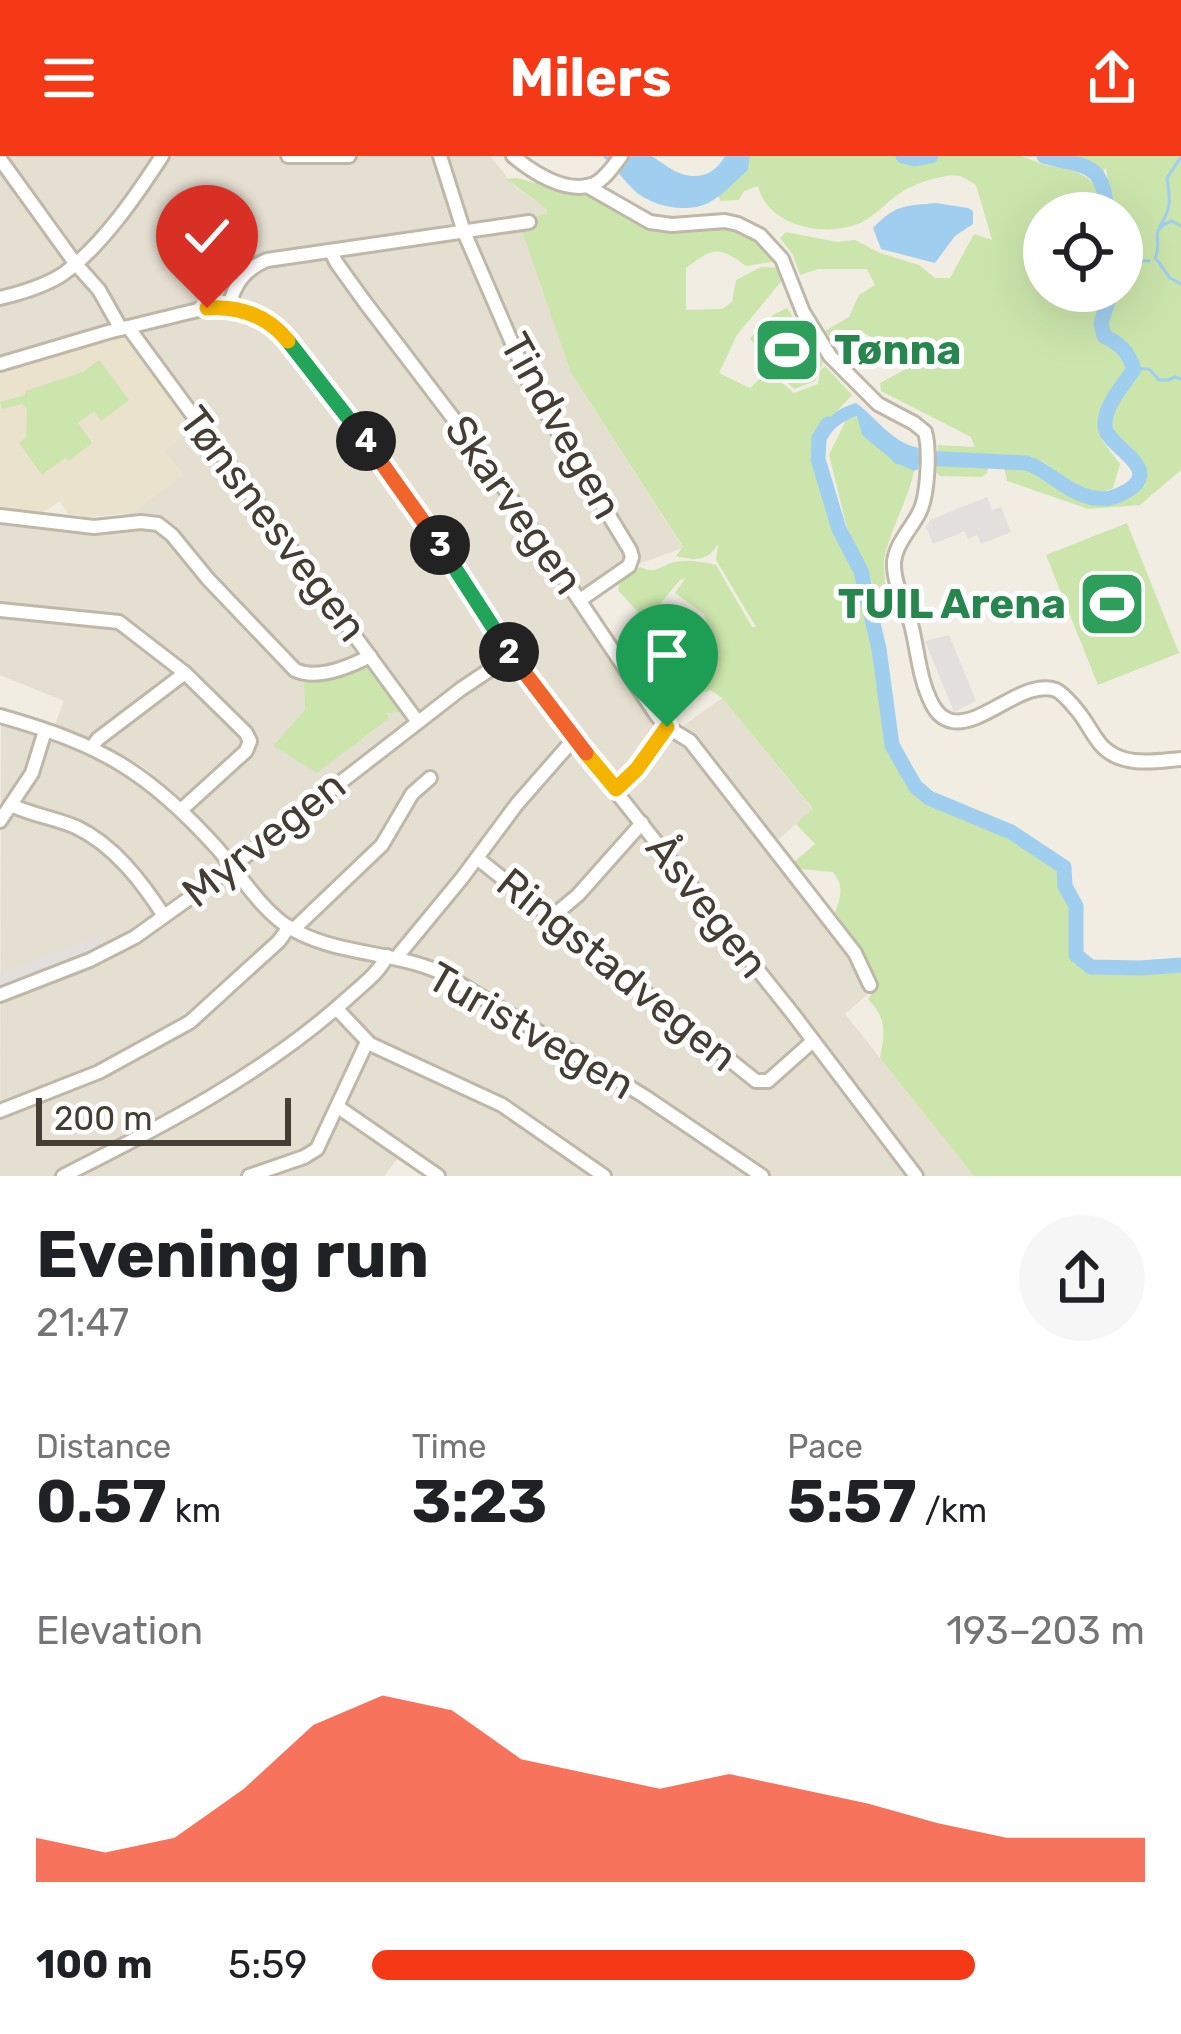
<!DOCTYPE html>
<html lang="en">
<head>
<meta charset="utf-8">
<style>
	body { margin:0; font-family:Rubik,sans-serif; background:#f6f6f6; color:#202124; height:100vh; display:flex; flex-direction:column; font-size:45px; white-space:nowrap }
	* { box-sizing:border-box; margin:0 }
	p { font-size:39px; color:#757577 }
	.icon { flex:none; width:66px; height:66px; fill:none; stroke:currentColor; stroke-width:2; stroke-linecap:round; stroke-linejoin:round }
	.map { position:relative; height:1020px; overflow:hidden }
	.drawer { display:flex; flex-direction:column; background:#fff; flex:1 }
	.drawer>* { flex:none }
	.buttons { position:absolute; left:1023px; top:36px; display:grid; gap:24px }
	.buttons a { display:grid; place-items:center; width:120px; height:120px; border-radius:50%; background:#fff; box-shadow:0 12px 48px #0002; font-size:60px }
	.scale { position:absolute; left:36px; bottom:30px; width:255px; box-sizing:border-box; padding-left:12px; border:6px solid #433d34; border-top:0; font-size:33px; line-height:42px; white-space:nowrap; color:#433d34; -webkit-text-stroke:9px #fff; paint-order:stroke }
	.pin { position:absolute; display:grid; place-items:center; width:102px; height:102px; color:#fff; margin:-123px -51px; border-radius:50% 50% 50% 0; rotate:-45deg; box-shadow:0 0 12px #0007 }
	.pin .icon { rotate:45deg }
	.km { position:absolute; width:60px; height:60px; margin:-30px; border-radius:50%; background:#222; color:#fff; font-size:33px; line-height:60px; text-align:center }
	.round { display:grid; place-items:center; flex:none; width:126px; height:126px; border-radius:63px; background:#f6f6f6 }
	.summary { display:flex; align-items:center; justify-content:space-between; height:204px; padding:0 36px }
	h1 { font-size:66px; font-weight:700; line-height:90px }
	.figures { display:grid; grid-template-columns:repeat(3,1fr); gap:18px; height:204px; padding:12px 36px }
	.figures div { display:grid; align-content:center }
	.figures b { font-size:60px; font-weight:700 }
	.figures small { font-size:33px; font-weight:400 }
	.figures p { font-size:33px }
	.chart { height:336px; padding:24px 36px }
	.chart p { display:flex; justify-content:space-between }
	.chart svg { width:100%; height:216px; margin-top:12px; fill:#f53816; opacity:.7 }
	ul { padding:0 36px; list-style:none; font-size:39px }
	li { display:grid; grid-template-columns:192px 144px 1fr; align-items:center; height:90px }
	li i { height:30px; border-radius:15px; background:#f53816 }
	header { display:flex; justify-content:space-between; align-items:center; height:156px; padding:0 36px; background:#f53816; color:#fff; font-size:54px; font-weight:700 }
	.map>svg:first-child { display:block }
</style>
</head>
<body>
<header><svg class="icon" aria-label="menu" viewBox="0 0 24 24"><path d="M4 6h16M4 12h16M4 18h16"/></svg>Milers<svg class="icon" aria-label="share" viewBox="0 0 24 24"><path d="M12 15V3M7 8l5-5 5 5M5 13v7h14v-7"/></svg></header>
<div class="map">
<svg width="1181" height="1020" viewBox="0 0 1181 1020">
	<rect width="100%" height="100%" fill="#f1ede3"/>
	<g fill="#e5dfd1">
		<path d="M0,0H490L515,31L547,52L548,58L519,62L571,217L683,392L636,409L581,453L666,582L722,542L813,654L769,691L848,793L869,837L845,858L974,1020H771L682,959L455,817L398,795L335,782L282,760L184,644L141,609L99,587L54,571L64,545L0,519V366L105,375L183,319L164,295L203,265L127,162L0,200Z"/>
		<path d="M1,568L87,598L134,624L177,660L279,777L346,800L422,817L461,834L624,931L752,1016L750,1020H424L398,1002L384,1020H0Z"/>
	</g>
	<path fill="#eae2cd" d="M123,181L179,241L199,268L165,295L184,318L133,357L88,361L68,358L60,345L31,364L0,361V216Z"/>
	<g fill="#cce5ac">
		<path d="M750,0H899C914,4 921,1 935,0C956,0 1000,0 1020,0C1029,2 1037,7 1046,9C1079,14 1100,20 1104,57H1044V135H1105L1102,150L1113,151L1116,135H1122V57H1113L1106,12L1100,19L1087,9L1049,0H1181V314L1140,349L1088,353L1007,325L1004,309C1017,311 1030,313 1041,320C1050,325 1056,333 1065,338C1092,354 1123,349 1145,329L1143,306L1118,281L1102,284L1120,308L1113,332C1084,345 1070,322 1046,308C1029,298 1009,298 990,300L987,317L982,321L940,320L936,316L938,289L975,291L971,281L881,235L880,227L908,212L915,198L892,209C870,177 870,170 831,182L825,175L849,161L859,139L875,129L867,113H818L800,119L793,99L780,82L786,76L837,86L855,84L880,97L919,109L935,122H950L974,78L992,84L976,29C975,28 961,20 960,20C946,17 917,27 905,34C889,43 877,59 860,67C826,82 768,71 758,30L744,35L739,44L720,45L718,38L748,14Z"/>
		<path d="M517,22L601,44L638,65L714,68L736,71L756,81L777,105L746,110C718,89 713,92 686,112V154L722,153L732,146L736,124L761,111L786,112L789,116L737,179L719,217L750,232L768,215L794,237L818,228L820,215L825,210L852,239L814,280L810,300L834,377L854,415L867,458L893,589L917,632L930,643L1011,677L1065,712L1066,731L1077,751V799L1091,811L1141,813L1181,809V1020H974L880,902C885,877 887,862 868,843L874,835L870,808L835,756C841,741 844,729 833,716L801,713L794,706L815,688L796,668L813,653L722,542L710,534L690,542L670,537L672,511L711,480L704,458L675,437L686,421L679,425L646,465L618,434L620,426L640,411C656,418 657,412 671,407C684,403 704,406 716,409L752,471H756L716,404L718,388C708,405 696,405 676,400L683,391L571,217L518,63L547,58V53L506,23Z"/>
		<path d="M787,152L823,206L815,225L794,233L768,209L750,182L773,159Z"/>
		<path d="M99,204L129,244L101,265L94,255L78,267L92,287L69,305L65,302L42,319L19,287L26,281L27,253L22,248L2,253L0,246L25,239V235L83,216Z"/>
		<path d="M858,260L896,307L914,315C908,344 892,370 885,399C881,416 890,429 881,446L847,372L829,299L846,264Z"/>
		<path d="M1127,367L1179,497L1098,529L1046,399Z"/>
		<path d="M369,505L408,555L386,557L389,562L317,617L273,590L305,554L304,521Z"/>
	</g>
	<g fill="#e2dfdc">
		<path d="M987,341L992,354L1001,351L1011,376L981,388L977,379L968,383L965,375L933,388L926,371L930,364Z"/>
		<path d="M949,479L976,545L954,556L925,485Z"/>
		<path d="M97,779L105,792L0,835V818Z"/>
	</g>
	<g fill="#a0ceee">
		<path d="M602,0C616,0 638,0 651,0C654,1 665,9 668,11C689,25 712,24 725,0H750L748,14C736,24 723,39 710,46C688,58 654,51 636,36C624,25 615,11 602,0Z"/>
		<path d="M936,47L968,52L973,55V68L955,80L935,107L881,93L873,72C896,48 905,50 936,47Z"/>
		<path d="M856,247C878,263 892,287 919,292L918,313L914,315L896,307L862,279L857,260C834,268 826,280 818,303C819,274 826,255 856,247Z"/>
	</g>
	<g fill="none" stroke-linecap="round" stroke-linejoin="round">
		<g stroke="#a0ceee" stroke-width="3">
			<path d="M1160,70C1172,51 1170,43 1167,22L1181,1"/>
			<path d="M1155,102C1164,83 1146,75 1172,65L1181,70"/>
			<path d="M1122,104L1149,105"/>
			<path d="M1157,104L1170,122L1181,128"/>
			<path d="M1134,213H1149L1159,224H1168L1175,221L1181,223"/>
		</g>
		<g stroke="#a0ceee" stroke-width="15">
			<path d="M903,0L915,3L931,0"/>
			<path d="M1044,0C1088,12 1103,5 1107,57"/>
			<path d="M828,268L819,282L818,303L839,373L861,415L879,493L892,589L907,616L916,631L929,642L1011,676L1064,711L1065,730L1076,750V799L1091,811L1140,812L1181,809"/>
			<path d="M899,301L1027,307C1049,315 1062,332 1083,339C1096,344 1108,344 1119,339C1173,314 1105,292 1105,270C1104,249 1123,230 1134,213C1128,195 1120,188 1104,180L1101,167L1111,135"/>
		</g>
		<defs>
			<g id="minor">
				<path d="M288,0H349"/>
				<path d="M440,0L464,76L532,233L630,394L632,401L629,410L580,444"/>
				<path d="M513,0C532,16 567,39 594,28C605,23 614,9 621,0"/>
				<path d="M0,3L75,107L99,134L121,173"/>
				<path d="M587,30L650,66L672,69L725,65L738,68L760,79L782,103L803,156L830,200L878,248L914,267L925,276C930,293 928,341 919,357C911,373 896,387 894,406C893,426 905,449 911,468C918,495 919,523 932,548C936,556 943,563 952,565C983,571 1024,522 1056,534C1064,538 1070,546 1076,553C1086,564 1092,579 1102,590C1123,612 1155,605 1181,603"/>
				<path d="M331,95L336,106L364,145L485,304L657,560L667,571L690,585L855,797L870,829"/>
				<path d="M0,142C21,137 45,130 63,118C102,90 136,40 162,0"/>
				<path d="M229,151C234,128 245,113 267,104L529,66"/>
				<path d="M128,171L418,566"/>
				<path d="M0,208L108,176L210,151L243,154L263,163L279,175L377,299L513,501L574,583L793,858L916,1020"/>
				<path d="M0,360L94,371L141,366L158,368L172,379L208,423L295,514C317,524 349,511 370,500"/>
				<path d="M0,454L119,466L185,517L246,577L250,585L246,595L181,654"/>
				<path d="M0,560C99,588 147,614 217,692C239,717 257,748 284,768C331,800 392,794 442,817L644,940L762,1020"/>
				<path d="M92,591L98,583L185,517"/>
				<path d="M616,633L637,613L667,571"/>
				<path d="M11,649C32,659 55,662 76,671C114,689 142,726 164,760"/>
				<path d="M0,665L32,617L45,575"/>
				<path d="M477,702L756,925H768L813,885"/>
				<path d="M553,760L578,739L642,667"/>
				<path d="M294,773L382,689L412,638L430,622"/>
				<path d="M396,802L462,722L517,648L574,583"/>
				<path d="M0,839L90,804L135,781L212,726L461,533L512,499"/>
				<path d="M337,853L370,888L502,949L604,1020"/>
				<path d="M338,951L438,1020"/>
				<path d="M0,955L99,916L190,866L279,785L289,771"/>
				<path d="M63,1020C163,970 265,917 349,841C363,828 378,818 387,800"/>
				<path d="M249,1020L304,1001L317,993L367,886"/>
			</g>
		</defs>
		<use href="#minor" stroke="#bfb8a9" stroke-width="18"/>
		<use href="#minor" stroke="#fff" stroke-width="12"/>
	</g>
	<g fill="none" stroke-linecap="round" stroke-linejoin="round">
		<defs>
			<path id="split-1" d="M586,597L616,633L637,613L667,571"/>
			<path id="split-2" d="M509,496L586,597"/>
			<path id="split-3" d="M440,389L509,496"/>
			<path id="split-4" d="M366,285L440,389"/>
			<path id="split-5" d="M288,185L366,285"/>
			<path id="split-6" d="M207,152C238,150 267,159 288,185"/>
		</defs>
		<use href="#split-1" stroke="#fff" stroke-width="24"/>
		<use href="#split-2" stroke="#fff" stroke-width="24"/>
		<use href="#split-3" stroke="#fff" stroke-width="24"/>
		<use href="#split-4" stroke="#fff" stroke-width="24"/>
		<use href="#split-5" stroke="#fff" stroke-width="24"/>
		<use href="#split-6" stroke="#fff" stroke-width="24"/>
		<use href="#split-1" stroke="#f5b400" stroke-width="15"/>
		<use href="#split-2" stroke="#f0652b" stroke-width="15"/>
		<use href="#split-3" stroke="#22a559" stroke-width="15"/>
		<use href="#split-4" stroke="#f0652b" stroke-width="15"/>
		<use href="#split-5" stroke="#22a559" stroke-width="15"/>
		<use href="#split-6" stroke="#f5b400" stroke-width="15"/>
	</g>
	<defs>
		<symbol id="stadium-square" viewBox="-11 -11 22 22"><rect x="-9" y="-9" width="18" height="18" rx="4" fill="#2e9e5b" stroke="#fff"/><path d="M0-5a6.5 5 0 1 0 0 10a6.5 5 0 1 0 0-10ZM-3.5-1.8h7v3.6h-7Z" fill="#fff"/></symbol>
	</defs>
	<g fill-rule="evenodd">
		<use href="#stadium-square" x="749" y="156" width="76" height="76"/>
		<use href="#stadium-square" x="1074" y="410" width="76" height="76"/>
	</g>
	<g text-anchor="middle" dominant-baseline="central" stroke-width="10" stroke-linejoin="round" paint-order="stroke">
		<g font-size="42" font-weight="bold" fill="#27864d" stroke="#fff" text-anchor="start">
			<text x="834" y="194">Tønna</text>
			<text x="1066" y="448" text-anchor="end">TUIL Arena</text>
		</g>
		<g font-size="42" fill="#433d34" stroke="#fff">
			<text transform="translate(561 270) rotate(61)">Tindvegen</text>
			<text transform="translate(514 349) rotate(55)">Skarvegen</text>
			<text transform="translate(273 368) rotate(53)">Tønsnesvegen</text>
			<text transform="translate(264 683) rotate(-38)">Myrvegen</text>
			<text transform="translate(707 750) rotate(52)">Åsvegen</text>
			<text transform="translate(617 814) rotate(39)">Ringstadvegen</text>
			<text transform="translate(531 875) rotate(30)">Turistvegen</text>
		</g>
	</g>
</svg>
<div class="buttons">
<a><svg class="icon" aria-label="locate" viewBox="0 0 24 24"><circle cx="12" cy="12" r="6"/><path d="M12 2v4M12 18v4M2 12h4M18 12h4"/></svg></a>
</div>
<div class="scale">200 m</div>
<div class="pin" style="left:667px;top:571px;background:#1e9e55"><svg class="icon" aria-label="arrive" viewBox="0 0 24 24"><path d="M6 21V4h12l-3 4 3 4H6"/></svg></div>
<div class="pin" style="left:207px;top:152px;background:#d93025"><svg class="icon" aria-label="check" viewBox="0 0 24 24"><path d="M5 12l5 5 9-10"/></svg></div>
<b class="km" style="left:509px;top:496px">2</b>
<b class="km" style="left:440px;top:389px">3</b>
<b class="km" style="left:366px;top:285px">4</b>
</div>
<section class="drawer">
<div class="summary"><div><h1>Evening run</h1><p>21:47</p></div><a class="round"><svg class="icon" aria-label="share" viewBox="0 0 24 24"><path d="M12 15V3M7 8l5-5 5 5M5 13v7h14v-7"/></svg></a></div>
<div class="figures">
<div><p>Distance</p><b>0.57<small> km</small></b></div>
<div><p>Time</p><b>3:23</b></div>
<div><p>Pace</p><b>5:57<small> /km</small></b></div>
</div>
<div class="chart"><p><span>Elevation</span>193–203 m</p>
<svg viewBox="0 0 160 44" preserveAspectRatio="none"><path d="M0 44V35L10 38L20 35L30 25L40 12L50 6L60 9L70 19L80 22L90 25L100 22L110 25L120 28L130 32L140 35L150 35L160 35V44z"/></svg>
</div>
<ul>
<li><b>100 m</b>5:59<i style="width:78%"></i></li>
</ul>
</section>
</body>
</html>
